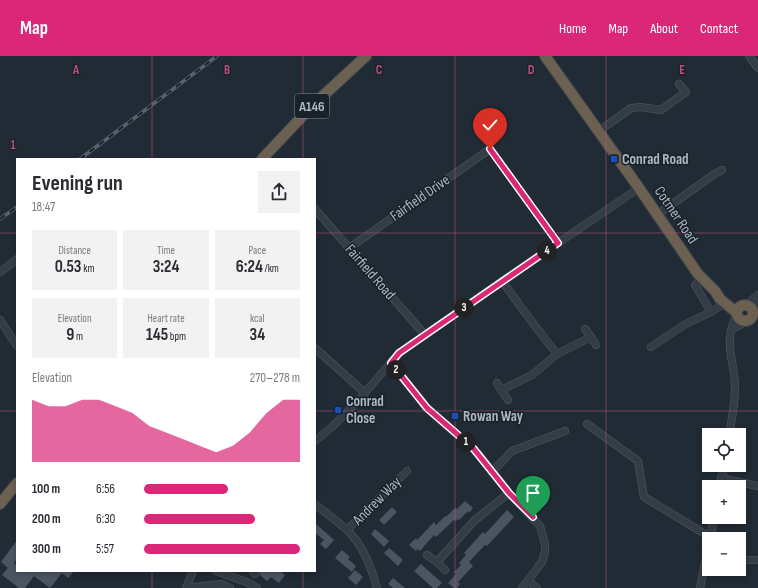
<!DOCTYPE html>
<html lang="en">
<head>
<meta charset="utf-8">
<style>
	body { margin:0; font-family:"Sofia Sans Condensed",sans-serif; background:#f2f2f3; color:#2b2b33; height:100vh; display:flex; flex-direction:column; font-size:15px; white-space:nowrap }
	* { box-sizing:border-box; margin:0 }
	p { font-size:13px; color:#7c7c81 }
	.icon { flex:none; width:22px; height:22px; fill:none; stroke:currentColor; stroke-width:2; stroke-linecap:round; stroke-linejoin:round }
	.map { position:relative; flex:1; overflow:hidden }
	.details { position:absolute; left:16px; top:102px; width:300px; height:414px; display:flex; flex-direction:column; background:#fff; border-radius:0px; box-shadow:0 2px 6px #0003 }
	.details>* { flex:none }
	.controls { position:absolute; left:702px; top:372px; display:grid; gap:8px }
	.controls a { display:grid; place-items:center; width:44px; height:44px; border-radius:0px; background:#fff; box-shadow:0 2px 6px #0003; font-size:20px }
	.pin { position:absolute; display:grid; place-items:center; width:34px; height:34px; color:#fff; margin:-41px -17px; border-radius:50% 50% 50% 0; rotate:-45deg; box-shadow:0 0 4px #0007 }
	.pin .icon { rotate:45deg }
	.km { position:absolute; width:20px; height:20px; margin:-10px; border-radius:50%; background:#222; color:#fff; font-size:11px; line-height:20px; text-align:center }
	.round { display:grid; place-items:center; flex:none; width:42px; height:42px; border-radius:0px; background:#f2f2f3 }
	.headline { display:flex; align-items:center; justify-content:space-between; height:68px; padding:0 16px }
	h1 { font-size:22px; font-weight:700; line-height:30px }
	.figures { display:grid; grid-template-columns:repeat(3,1fr); gap:6px; height:68px; padding:4px 16px }
	.figures div { display:grid; align-content:center; border-radius:0px; background:#f2f2f3; text-align:center }
	.figures b { font-size:17px; font-weight:700 }
	.figures small { font-size:11px; font-weight:400 }
	.figures p { font-size:11px }
	.chart { height:112px; padding:8px 16px }
	.chart p { display:flex; justify-content:space-between }
	.chart svg { width:100%; height:72px; margin-top:4px; fill:#db2777; opacity:.7 }
	ul { padding:0 16px; list-style:none; font-size:13px }
	li { display:grid; grid-template-columns:64px 48px 1fr; align-items:center; height:30px }
	li i { height:10px; border-radius:5px; background:#db2777 }
	header { display:flex; align-items:center; gap:24px; box-sizing:border-box; height:56px; padding:0 20px; background:#db2777; color:#fff }
	header strong { font-size:19px }
	nav { display:flex; gap:22px; margin-inline-start:auto; font-size:14px }
	.map>svg:first-child { display:block }
</style>
</head>
<body>
<header>
<strong>Map</strong>
<nav><a>Home</a><a>Map</a><a>About</a><a>Contact</a></nav>
</header>
<div class="map">
<svg width="758" height="532" viewBox="0 0 758 532">
	<rect width="100%" height="100%" fill="#212b35"/>
	<g fill="#495561">
		<path d="M465,445L473,452L469,457L468,455L459,464L458,463L456,465L454,464L436,481L434,479L420,495L418,493L416,495L409,489L416,482L417,484L434,466L436,469L445,460L446,461L455,452L457,453Z"/>
		<path d="M392,451L397,456L384,469L379,464Z"/>
		<path d="M507,454L514,461L487,490L485,489L469,506L473,510L458,526L460,528L457,532H454L448,527L456,518L454,516L461,509L459,507L466,499L464,497L483,476L485,478Z"/>
		<path d="M315,467L334,484L326,493L320,488L324,484L315,477Z"/>
		<path d="M375,473L389,485L384,491L371,478Z"/>
		<path d="M17,484V503L14,507L17,509V515H74L68,522L62,517L50,532L34,520L25,532H19L2,519L8,512L1,506Z"/>
		<path d="M389,492L403,504L398,510L384,497Z"/>
		<path d="M342,494L350,501L348,503L356,510L352,516L335,502Z"/>
		<path d="M421,508L442,527L437,532H433L414,515Z"/>
		<path d="M355,514L363,521L356,529L348,522Z"/>
		<path d="M259,515H280L285,519L279,527L271,521L267,525L260,519Z"/>
		<path d="M393,522L405,532H393L388,528Z"/>
	</g>
	<g fill="none" stroke-linecap="round" stroke-linejoin="round">
		<defs>
			<g id="minor">
				<path d="M749,0L758,12"/>
				<path d="M599,75L631,52L640,51L661,54L686,36L679,28"/>
				<path d="M315,153L425,279"/>
				<path d="M657,159L713,119L722,114"/>
				<path d="M349,192L490,93"/>
				<path d="M0,216L17,203"/>
				<path d="M502,225L535,270L557,298"/>
				<path d="M746,249L758,239"/>
				<path d="M753,255V252L758,244"/>
				<path d="M711,256L725,247"/>
				<path d="M0,264L17,290"/>
				<path d="M731,274L745,266"/>
				<path d="M591,281L596,289"/>
				<path d="M651,291L684,269L711,256L695,229L703,223"/>
				<path d="M315,292L365,337"/>
				<path d="M391,307L427,352L477,396L509,437L540,470L545,488V496L542,506L522,532"/>
				<path d="M497,327L501,334L532,319L557,298L591,281L585,273"/>
				<path d="M501,334L508,344"/>
				<path d="M587,368L638,405L644,441L710,481"/>
				<path d="M729,379C732,363 735,348 735,332C735,304 722,288 737,258"/>
				<path d="M315,385L332,371L358,345L399,297L502,225L639,132"/>
				<path d="M492,416L512,395L565,375"/>
				<path d="M721,422L758,430"/>
				<path d="M720,431L724,409"/>
				<path d="M315,448C325,456 337,465 347,474C363,489 371,511 377,532"/>
				<path d="M347,474L407,415"/>
				<path d="M710,483L714,461"/>
				<path d="M427,499L437,506"/>
				<path d="M739,504H758"/>
				<path d="M445,514L437,506L475,464L509,437"/>
				<path d="M216,515L249,527L257,532"/>
				<path d="M253,515L255,518"/>
				<path d="M528,525L537,532"/>
				<path d="M186,532L193,515"/>
				<path d="M188,532L221,528L230,532"/>
				<path d="M700,532L709,486"/>
			</g>
			<g id="highway">
				<path d="M545,0L639,132L698,218L715,235L720,243L737,257"/>
				<path d="M262,103L312,50L366,0"/>
				<circle cx="745" cy="257" r="8"/>
				<path d="M0,448L17,427"/>
			</g>
		</defs>
		<use href="#minor" stroke="#515a64" stroke-width="8"/>
		<use href="#highway" stroke="#3e4750" stroke-width="12"/>
		<path stroke="#425556" stroke-width="1" stroke-dasharray="3 3" stroke-linecap="butt" d="M494,98L555,182"/>
		<use href="#minor" stroke="#343c46" stroke-width="7"/>
		<use href="#highway" stroke="#6c6051" stroke-width="10"/>
		<defs>
			<g id="rail">
				<path d="M80,103L217,0"/>
				<path d="M0,163L17,151"/>
			</g>
		</defs>
		<use href="#rail" stroke="#56616d" stroke-width="3.5"/>
		<use href="#rail" stroke="#19222a" stroke-width="2" stroke-dasharray="6" stroke-linecap="butt"/>
	</g>
	<g fill="none" stroke-linecap="round" stroke-linejoin="round">
		<defs>
			<path id="route" d="M490,93L558,187L425,279L399,297L391,307L427,352L473,392L509,437L533,461"/>
		</defs>
		<use href="#route" stroke="#fff" stroke-width="8"/>
		<use href="#route" stroke="#db2777" stroke-width="5"/>
	</g>
	<path fill="none" stroke="#bb507f" stroke-width="1" stroke-opacity="0.55" d="M152,0V103M303,0V103M455,0V532M606,0V532M0,177H17M315,177H758M0,355H17M315,355H758M152,515V532M303,515V532"/>
	<g fill="#1a4fb4" stroke="#19222a" stroke-width="1.5">
		<rect x="610" y="99" width="8" height="8" rx="2"/>
		<rect x="334" y="350" width="8" height="8" rx="2"/>
		<rect x="451" y="356" width="8" height="8" rx="2"/>
	</g>
	<g text-anchor="middle" dominant-baseline="central" stroke-width="3" stroke-linejoin="round" paint-order="stroke">
		<rect fill="#19222a" stroke="#818a95" stroke-width="1" x="295" y="38" width="34" height="24" rx="3"/>
		<g font-size="14" font-weight="bold" fill="#aeb7c3">
			<text x="312" y="50">A146</text>
		</g>
		<g font-size="15" font-weight="bold" fill="#aeb7c3" stroke="#19222a" text-anchor="start">
			<text x="622" y="103">Conrad Road</text>
			<text x="346" y="345">Conrad<tspan x="346" dy="17">Close</tspan></text>
			<text x="463" y="360">Rowan Way</text>
		</g>
		<g font-size="15" fill="#aeb7c3" stroke="#19222a">
			<text transform="translate(420 142) rotate(-35)">Fairfield Drive</text>
			<text transform="translate(676 159) rotate(56)">Cotmer Road</text>
			<text transform="translate(370 216) rotate(49)">Fairfield Road</text>
			<text transform="translate(377 445) rotate(-45)">Andrew Way</text>
		</g>
	</g>
	<g font-size="13" text-anchor="middle" font-weight="bold" fill="#bb507f" stroke="#19222a" stroke-width="3" stroke-linejoin="round" paint-order="stroke">
		<text x="76" y="18">A</text>
		<text x="227" y="18">B</text>
		<text x="379" y="18">C</text>
		<text x="531" y="18">D</text>
		<text x="682" y="18">E</text>
		<text x="13" y="93">1</text>
	</g>
</svg>
<div class="controls">
<a><svg class="icon" aria-label="locate" viewBox="0 0 24 24"><circle cx="12" cy="12" r="6"/><path d="M12 2v4M12 18v4M2 12h4M18 12h4"/></svg></a>
<a>+</a>
<a>−</a>
</div>
<div class="pin" style="left:533px;top:461px;background:#1e9e55"><svg class="icon" aria-label="arrive" viewBox="0 0 24 24"><path d="M6 21V4h12l-3 4 3 4H6"/></svg></div>
<div class="pin" style="left:490px;top:93px;background:#d93025"><svg class="icon" aria-label="check" viewBox="0 0 24 24"><path d="M5 12l5 5 9-10"/></svg></div>
<b class="km" style="left:466px;top:386px">1</b>
<b class="km" style="left:396px;top:314px">2</b>
<b class="km" style="left:464px;top:252px">3</b>
<b class="km" style="left:547px;top:195px">4</b>
<section class="details">
<div class="headline"><div><h1>Evening run</h1><p>18:47</p></div><a class="round"><svg class="icon" aria-label="share" viewBox="0 0 24 24"><path d="M12 15V3M7 8l5-5 5 5M5 13v7h14v-7"/></svg></a></div>
<div class="figures">
<div><p>Distance</p><b>0.53<small> km</small></b></div>
<div><p>Time</p><b>3:24</b></div>
<div><p>Pace</p><b>6:24<small> /km</small></b></div>
</div>
<div class="figures">
<div><p>Elevation</p><b>9<small> m</small></b></div>
<div><p>Heart rate</p><b>145<small> bpm</small></b></div>
<div><p>kcal</p><b>34</b></div>
</div>
<div class="chart"><p><span>Elevation</span>270–278 m</p>
<svg viewBox="0 0 160 44" preserveAspectRatio="none"><path d="M0 44V6L10 10L20 10L30 6L40 6L50 10L60 14L70 22L80 26L90 30L100 34L110 38L120 34L130 26L140 14L150 6L160 6V44z"/></svg>
</div>
<ul>
<li><b>100 m</b>6:56<i style="width:54%"></i></li>
<li><b>200 m</b>6:30<i style="width:71%"></i></li>
<li><b>300 m</b>5:57<i style="width:100%"></i></li>
</ul>
</section>
</div>
</body>
</html>
